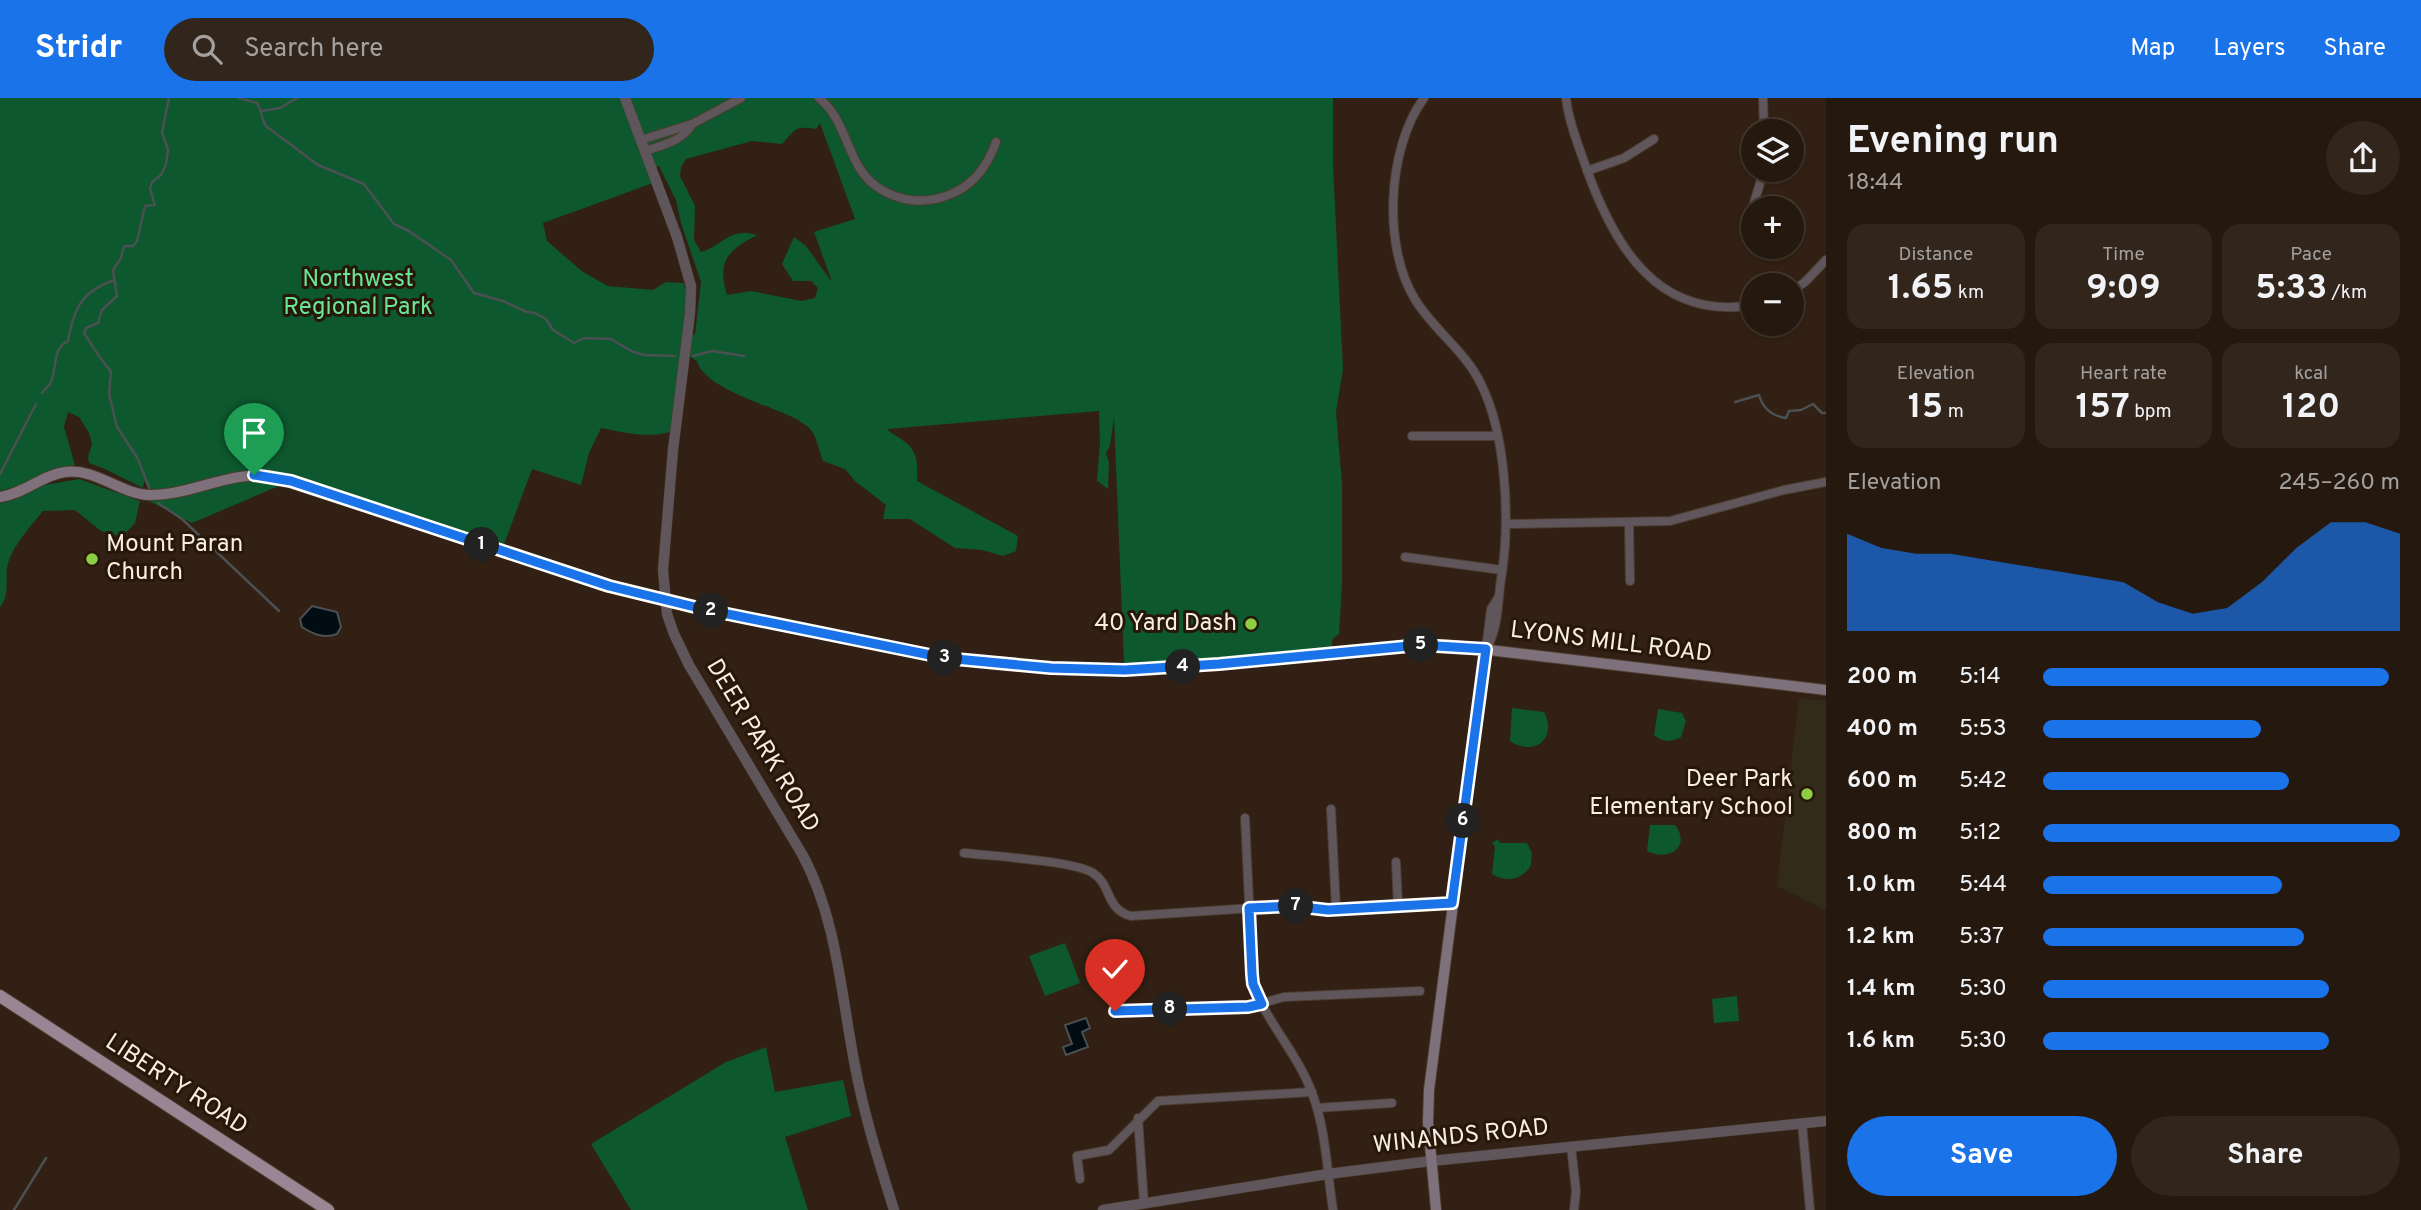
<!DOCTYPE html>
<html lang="en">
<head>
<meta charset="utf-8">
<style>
	body { margin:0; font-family:Overpass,sans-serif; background:#31251c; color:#f1f3f6; height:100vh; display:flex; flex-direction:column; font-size:26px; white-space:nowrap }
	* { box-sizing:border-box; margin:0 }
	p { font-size:23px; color:#a3a09e }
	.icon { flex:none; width:38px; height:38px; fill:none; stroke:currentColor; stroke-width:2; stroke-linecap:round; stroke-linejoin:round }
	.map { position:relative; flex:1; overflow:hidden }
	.details { display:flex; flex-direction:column; background:#25180e; width:595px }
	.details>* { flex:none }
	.buttons { position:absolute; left:1741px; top:21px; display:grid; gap:14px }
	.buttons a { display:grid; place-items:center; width:63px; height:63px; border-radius:50%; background:#25180e; box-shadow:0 2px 5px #0004,0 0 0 2px #42372e; font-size:35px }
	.pin { position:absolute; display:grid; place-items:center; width:60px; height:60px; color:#fff; margin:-72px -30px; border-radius:50% 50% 50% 0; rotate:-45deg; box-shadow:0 0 7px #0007 }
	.pin .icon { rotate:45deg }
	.km { position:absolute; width:35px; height:35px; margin:-18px; border-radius:50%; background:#222; color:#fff; font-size:19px; line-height:35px; text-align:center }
	.round { display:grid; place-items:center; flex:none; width:74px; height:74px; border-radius:37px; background:#31251c }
	.head { display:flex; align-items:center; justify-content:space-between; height:119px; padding:0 21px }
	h1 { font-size:38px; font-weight:700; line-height:52px }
	.metrics { display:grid; grid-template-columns:repeat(3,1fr); gap:10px; height:119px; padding:7px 21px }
	.metrics div { display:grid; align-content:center; border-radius:18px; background:#31251c; text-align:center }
	.metrics b { font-size:35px; font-weight:700 }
	.metrics small { font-size:19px; font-weight:400 }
	.metrics p { font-size:19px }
	.chart { height:196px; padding:14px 21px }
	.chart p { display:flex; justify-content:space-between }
	.chart svg { width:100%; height:126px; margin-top:7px; fill:#1a73e8; opacity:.7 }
	.button { display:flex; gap:14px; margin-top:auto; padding:14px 21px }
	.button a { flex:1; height:80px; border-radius:42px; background:#1a73e8; color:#fff; font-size:28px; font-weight:700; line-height:80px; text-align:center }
	.button a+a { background:#31251c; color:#f1f3f6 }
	ul { padding:0 21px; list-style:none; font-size:23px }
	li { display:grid; grid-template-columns:112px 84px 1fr; align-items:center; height:52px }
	li i { height:18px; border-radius:9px; background:#1a73e8 }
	header { display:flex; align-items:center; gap:42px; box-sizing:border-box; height:98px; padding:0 35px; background:#1a73e8; color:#fff }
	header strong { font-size:33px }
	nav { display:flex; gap:38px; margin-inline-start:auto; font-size:24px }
	.search { width:490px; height:63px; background:#31251c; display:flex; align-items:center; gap:18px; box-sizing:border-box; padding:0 24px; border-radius:38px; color:#a3a09e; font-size:26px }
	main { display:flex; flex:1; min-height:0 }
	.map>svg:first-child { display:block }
</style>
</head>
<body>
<header>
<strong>Stridr</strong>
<div class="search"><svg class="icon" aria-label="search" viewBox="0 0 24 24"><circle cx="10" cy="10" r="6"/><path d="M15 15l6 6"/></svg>Search here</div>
<nav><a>Map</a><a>Layers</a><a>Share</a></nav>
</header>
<main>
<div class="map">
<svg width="1826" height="1112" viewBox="0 0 1826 1112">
	<rect width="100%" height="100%" fill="#312013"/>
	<path fill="#322b1a" d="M1799,600L1826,603V812L1777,788Z"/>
	<g fill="#0d582e" fill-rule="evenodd">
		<path d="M0,0H1333V67L1343,271L1336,314L1342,386V486L1339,536L1332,542V551L1124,566L1114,319L1110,348L1106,355L1109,364L1108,391L1097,383L1100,344L1099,313L887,331C891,336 896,337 901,341C918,352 918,364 917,383L1018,438L1016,453L1003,458L982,452L955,450L910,421H883L886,407L855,383L845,371L823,363C819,353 817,340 811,332C808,328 802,325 798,322C773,308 704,291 697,263L689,258L692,237L695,236L701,184L681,125L676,102L659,68L648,71L653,85L543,125L547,143L583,174L608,188L653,192L666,184L684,185L686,195L684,226L670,334C648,341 622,334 601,330L589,355L581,387L532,371L503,449L302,383L264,372L235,374L159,393L149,390L145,381L143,390L105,371L89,365L88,359L92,346L89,335L79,319L68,314L64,329L75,367L54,370L18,388L0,393ZM820,25L855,121L814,134L832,184L806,148L794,139L782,166L793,183H811L818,190L815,200L801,203L751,193L727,197C717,163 727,153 757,137C730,129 725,146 701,154L694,142L695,108L680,78L681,69L686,61L752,43L782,46C795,32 795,27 816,31Z"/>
		<path d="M259,380L286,385L192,425L143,400L227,384Z"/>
		<path d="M79,381L140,403L135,425L122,439L101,433L75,412L43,413C30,429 14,446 8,465C4,480 11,496 0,509V404H6L45,387Z"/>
		<path d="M1512,610L1544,614C1558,641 1534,659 1510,643Z"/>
		<path d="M1658,611L1682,615L1686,623L1681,639C1672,644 1663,645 1654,637Z"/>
		<path d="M1650,727H1675C1692,749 1668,764 1647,753Z"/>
		<path d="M1498,741L1500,745H1527L1532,755L1531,767C1522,782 1507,785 1492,776L1495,749L1492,745Z"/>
		<path d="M1065,845L1080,885L1045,898L1029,858Z"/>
		<path d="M1737,898L1739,923L1714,925L1712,901Z"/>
		<path d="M766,949L775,994L843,982L851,1018L785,1039L808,1112H631L591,1046L726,964Z"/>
	</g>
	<g fill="#010c13" stroke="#4b5052" stroke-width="2">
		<path d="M312,508L337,514L341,529L337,536C324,541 313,536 302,529L300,521Z"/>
		<path d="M1086,920L1090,930L1082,934L1088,949L1066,957L1063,949L1072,946L1065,927Z"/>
	</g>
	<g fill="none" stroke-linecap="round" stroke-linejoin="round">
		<g stroke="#4b5052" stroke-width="2.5">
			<path d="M239,0L257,5C262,13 261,20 266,28L318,67L364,86L394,126L409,133L451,162L474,195L503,203L527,214L535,215L546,221L553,232L574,245L584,240L611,241L631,253L644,257L675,258"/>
			<path d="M261,13L280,10L297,0"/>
			<path d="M693,258L712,253L744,258"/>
			<path d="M42,295C43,294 49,287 50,286C58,271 51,251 68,243C74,210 81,194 114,182"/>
			<path d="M1735,304L1759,297C1763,311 1772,318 1786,320L1789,313L1801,312L1813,306L1822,315H1826"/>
			<path d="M0,376L36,306"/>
			<path d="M149,390L138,361L117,329L109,296L111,273C99,261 93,248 84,235L86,230L98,225L102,212L117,198L113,172L121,160L124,148H133L137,143L145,108L155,107L150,91L152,84L161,77L166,66L168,52L162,34L169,0"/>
			<path d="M158,405L182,421L279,513"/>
			<path d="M14,1112L46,1060"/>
		</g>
		<defs>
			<g id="minor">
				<path d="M819,0C855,30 843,80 895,98C911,104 927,104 943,99C970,91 987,70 996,44"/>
				<path d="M1424,0C1387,50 1382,150 1416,203C1435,233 1466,254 1481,286C1506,336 1510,420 1502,475C1497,501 1500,528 1486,551"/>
				<path d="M1566,0C1569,25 1579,49 1587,72C1615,150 1659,223 1754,207"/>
				<path d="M1763,0L1764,33"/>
				<path d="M641,42L692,26L741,0"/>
				<path d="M645,53C663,47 683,43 692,26"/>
				<path d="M1587,73L1624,60L1654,41"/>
				<path d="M1754,105L1764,72"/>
				<path d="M1792,193L1805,184L1826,162"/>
				<path d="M1412,338H1497"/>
				<path d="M1629,425L1630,483"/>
				<path d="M1506,426L1670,423L1784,392L1826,384"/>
				<path d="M1405,459L1502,472"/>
				<path d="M1486,551L1491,511L1498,500"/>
				<path d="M1331,711L1336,811"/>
				<path d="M1245,720L1253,886C1267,925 1298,956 1312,995C1326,1031 1327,1074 1333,1112"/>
				<path d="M964,755C990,758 1075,763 1093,775C1112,787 1105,811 1131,818L1284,808L1328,812L1452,805"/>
				<path d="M1396,764L1398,808"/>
				<path d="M1115,913L1248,909L1284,899L1420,893"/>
				<path d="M1317,1010L1392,1005"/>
				<path d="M1138,1020L1144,1106"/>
				<path d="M1802,1025L1810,1112"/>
				<path d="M1571,1048L1576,1093L1574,1112"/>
				<path d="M1080,1081L1077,1058L1109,1052L1158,1003L1312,994"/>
			</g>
			<g id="tertiary">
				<path d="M625,0L677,139L691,188L690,215L673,352L663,472L667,516L674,536L689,567L802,756C837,820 841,897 855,968C864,1017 879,1064 894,1112"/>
				<path d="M1103,1112L1328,1076L1431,1063L1826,1023"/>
			</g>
			<g id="secondary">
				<path d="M0,399C24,396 42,377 65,374C95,370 119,395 148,397C190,398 228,373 270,378L609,488L703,511L945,560L1064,571L1125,572L1219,566L1406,548L1447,547L1826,592"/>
				<path d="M1436,1112L1428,1024L1429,992L1486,551"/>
			</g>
			<path id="primary" d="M0,898L328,1112"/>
		</defs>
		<use href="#minor" stroke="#4d3d30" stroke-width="10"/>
		<use href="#tertiary" stroke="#4d3d30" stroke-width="11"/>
		<use href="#secondary" stroke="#4d3d30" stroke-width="12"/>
		<use href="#primary" stroke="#4d3d30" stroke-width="14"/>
		<use href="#minor" stroke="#5f565c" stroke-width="8"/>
		<use href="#tertiary" stroke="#5f565c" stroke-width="10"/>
		<use href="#secondary" stroke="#7f717b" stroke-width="10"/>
		<use href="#primary" stroke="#998694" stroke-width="12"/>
	</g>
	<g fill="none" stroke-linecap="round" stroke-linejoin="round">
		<defs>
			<path id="route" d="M254,377L291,383L609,488L703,511L945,560L1051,570L1125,572L1219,566L1420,547L1486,551L1452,805L1328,812L1294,808L1249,810L1252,876L1253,886L1262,906L1248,909L1115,913"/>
		</defs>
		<use href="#route" stroke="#fff" stroke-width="14"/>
		<use href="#route" stroke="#1a73e8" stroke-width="9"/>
	</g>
	<g fill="#8dce44" stroke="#261709" stroke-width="2.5">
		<circle cx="92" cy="461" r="7"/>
		<circle cx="1251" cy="526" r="7"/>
		<circle cx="1807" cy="696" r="7"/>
	</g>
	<g text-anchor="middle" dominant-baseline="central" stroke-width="6" stroke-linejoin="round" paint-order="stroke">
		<g font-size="24" fill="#6be496" stroke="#261709">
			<text x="358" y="182">Northwest<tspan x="358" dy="28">Regional Park</tspan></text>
		</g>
		<g font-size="24" fill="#f8ede4" stroke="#261709" text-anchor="end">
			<text x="106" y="447" text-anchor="start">Mount Paran<tspan x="106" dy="28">Church</tspan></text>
			<text x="1237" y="526">40 Yard Dash</text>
			<text x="1793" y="682">Deer Park<tspan x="1793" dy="28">Elementary School</tspan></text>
		</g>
		<g font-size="24" fill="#f8ede4" stroke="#261709">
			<text transform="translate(1611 545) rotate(7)">LYONS MILL ROAD</text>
			<text transform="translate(762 648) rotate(59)">DEER PARK ROAD</text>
			<text transform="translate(176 987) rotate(33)">LIBERTY ROAD</text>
			<text transform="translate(1461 1039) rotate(-6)">WINANDS ROAD</text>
		</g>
	</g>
</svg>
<div class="buttons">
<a><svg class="icon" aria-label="layers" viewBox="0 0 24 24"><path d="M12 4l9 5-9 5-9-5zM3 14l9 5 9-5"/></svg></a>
<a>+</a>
<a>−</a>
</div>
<div class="pin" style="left:254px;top:377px;background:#1e9e55"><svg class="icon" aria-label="arrive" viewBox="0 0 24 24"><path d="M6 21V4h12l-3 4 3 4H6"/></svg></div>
<div class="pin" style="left:1115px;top:913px;background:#d93025"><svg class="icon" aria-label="check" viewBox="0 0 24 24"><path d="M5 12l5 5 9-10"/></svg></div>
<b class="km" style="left:482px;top:447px">1</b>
<b class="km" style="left:711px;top:513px">2</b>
<b class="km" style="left:945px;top:560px">3</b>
<b class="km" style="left:1183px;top:569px">4</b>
<b class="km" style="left:1421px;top:547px">5</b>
<b class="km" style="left:1463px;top:723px">6</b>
<b class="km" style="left:1296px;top:808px">7</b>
<b class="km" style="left:1170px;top:911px">8</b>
</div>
<section class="details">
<div class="head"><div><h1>Evening run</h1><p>18:44</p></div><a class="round"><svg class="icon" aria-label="share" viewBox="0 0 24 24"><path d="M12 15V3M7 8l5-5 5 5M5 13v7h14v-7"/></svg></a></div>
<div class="metrics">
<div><p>Distance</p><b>1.65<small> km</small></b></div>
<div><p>Time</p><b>9:09</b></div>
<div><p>Pace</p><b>5:33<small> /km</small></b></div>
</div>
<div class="metrics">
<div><p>Elevation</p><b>15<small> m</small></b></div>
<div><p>Heart rate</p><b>157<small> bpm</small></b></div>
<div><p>kcal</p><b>120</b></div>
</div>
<div class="chart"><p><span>Elevation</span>245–260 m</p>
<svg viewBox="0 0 160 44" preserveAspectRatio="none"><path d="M0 44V10L10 15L20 17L30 17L40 19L50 21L60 23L70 25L80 27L90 34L100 38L110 36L120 27L130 15L140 6L150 6L160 10V44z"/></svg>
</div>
<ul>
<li><b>200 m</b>5:14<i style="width:97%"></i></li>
<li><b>400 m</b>5:53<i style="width:61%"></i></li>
<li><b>600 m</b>5:42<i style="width:69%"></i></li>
<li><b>800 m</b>5:12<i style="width:100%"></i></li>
<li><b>1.0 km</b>5:44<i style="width:67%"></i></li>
<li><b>1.2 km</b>5:37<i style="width:73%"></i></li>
<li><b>1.4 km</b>5:30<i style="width:80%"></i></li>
<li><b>1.6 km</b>5:30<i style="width:80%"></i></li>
</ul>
<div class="button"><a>Save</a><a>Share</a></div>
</section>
</main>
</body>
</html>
